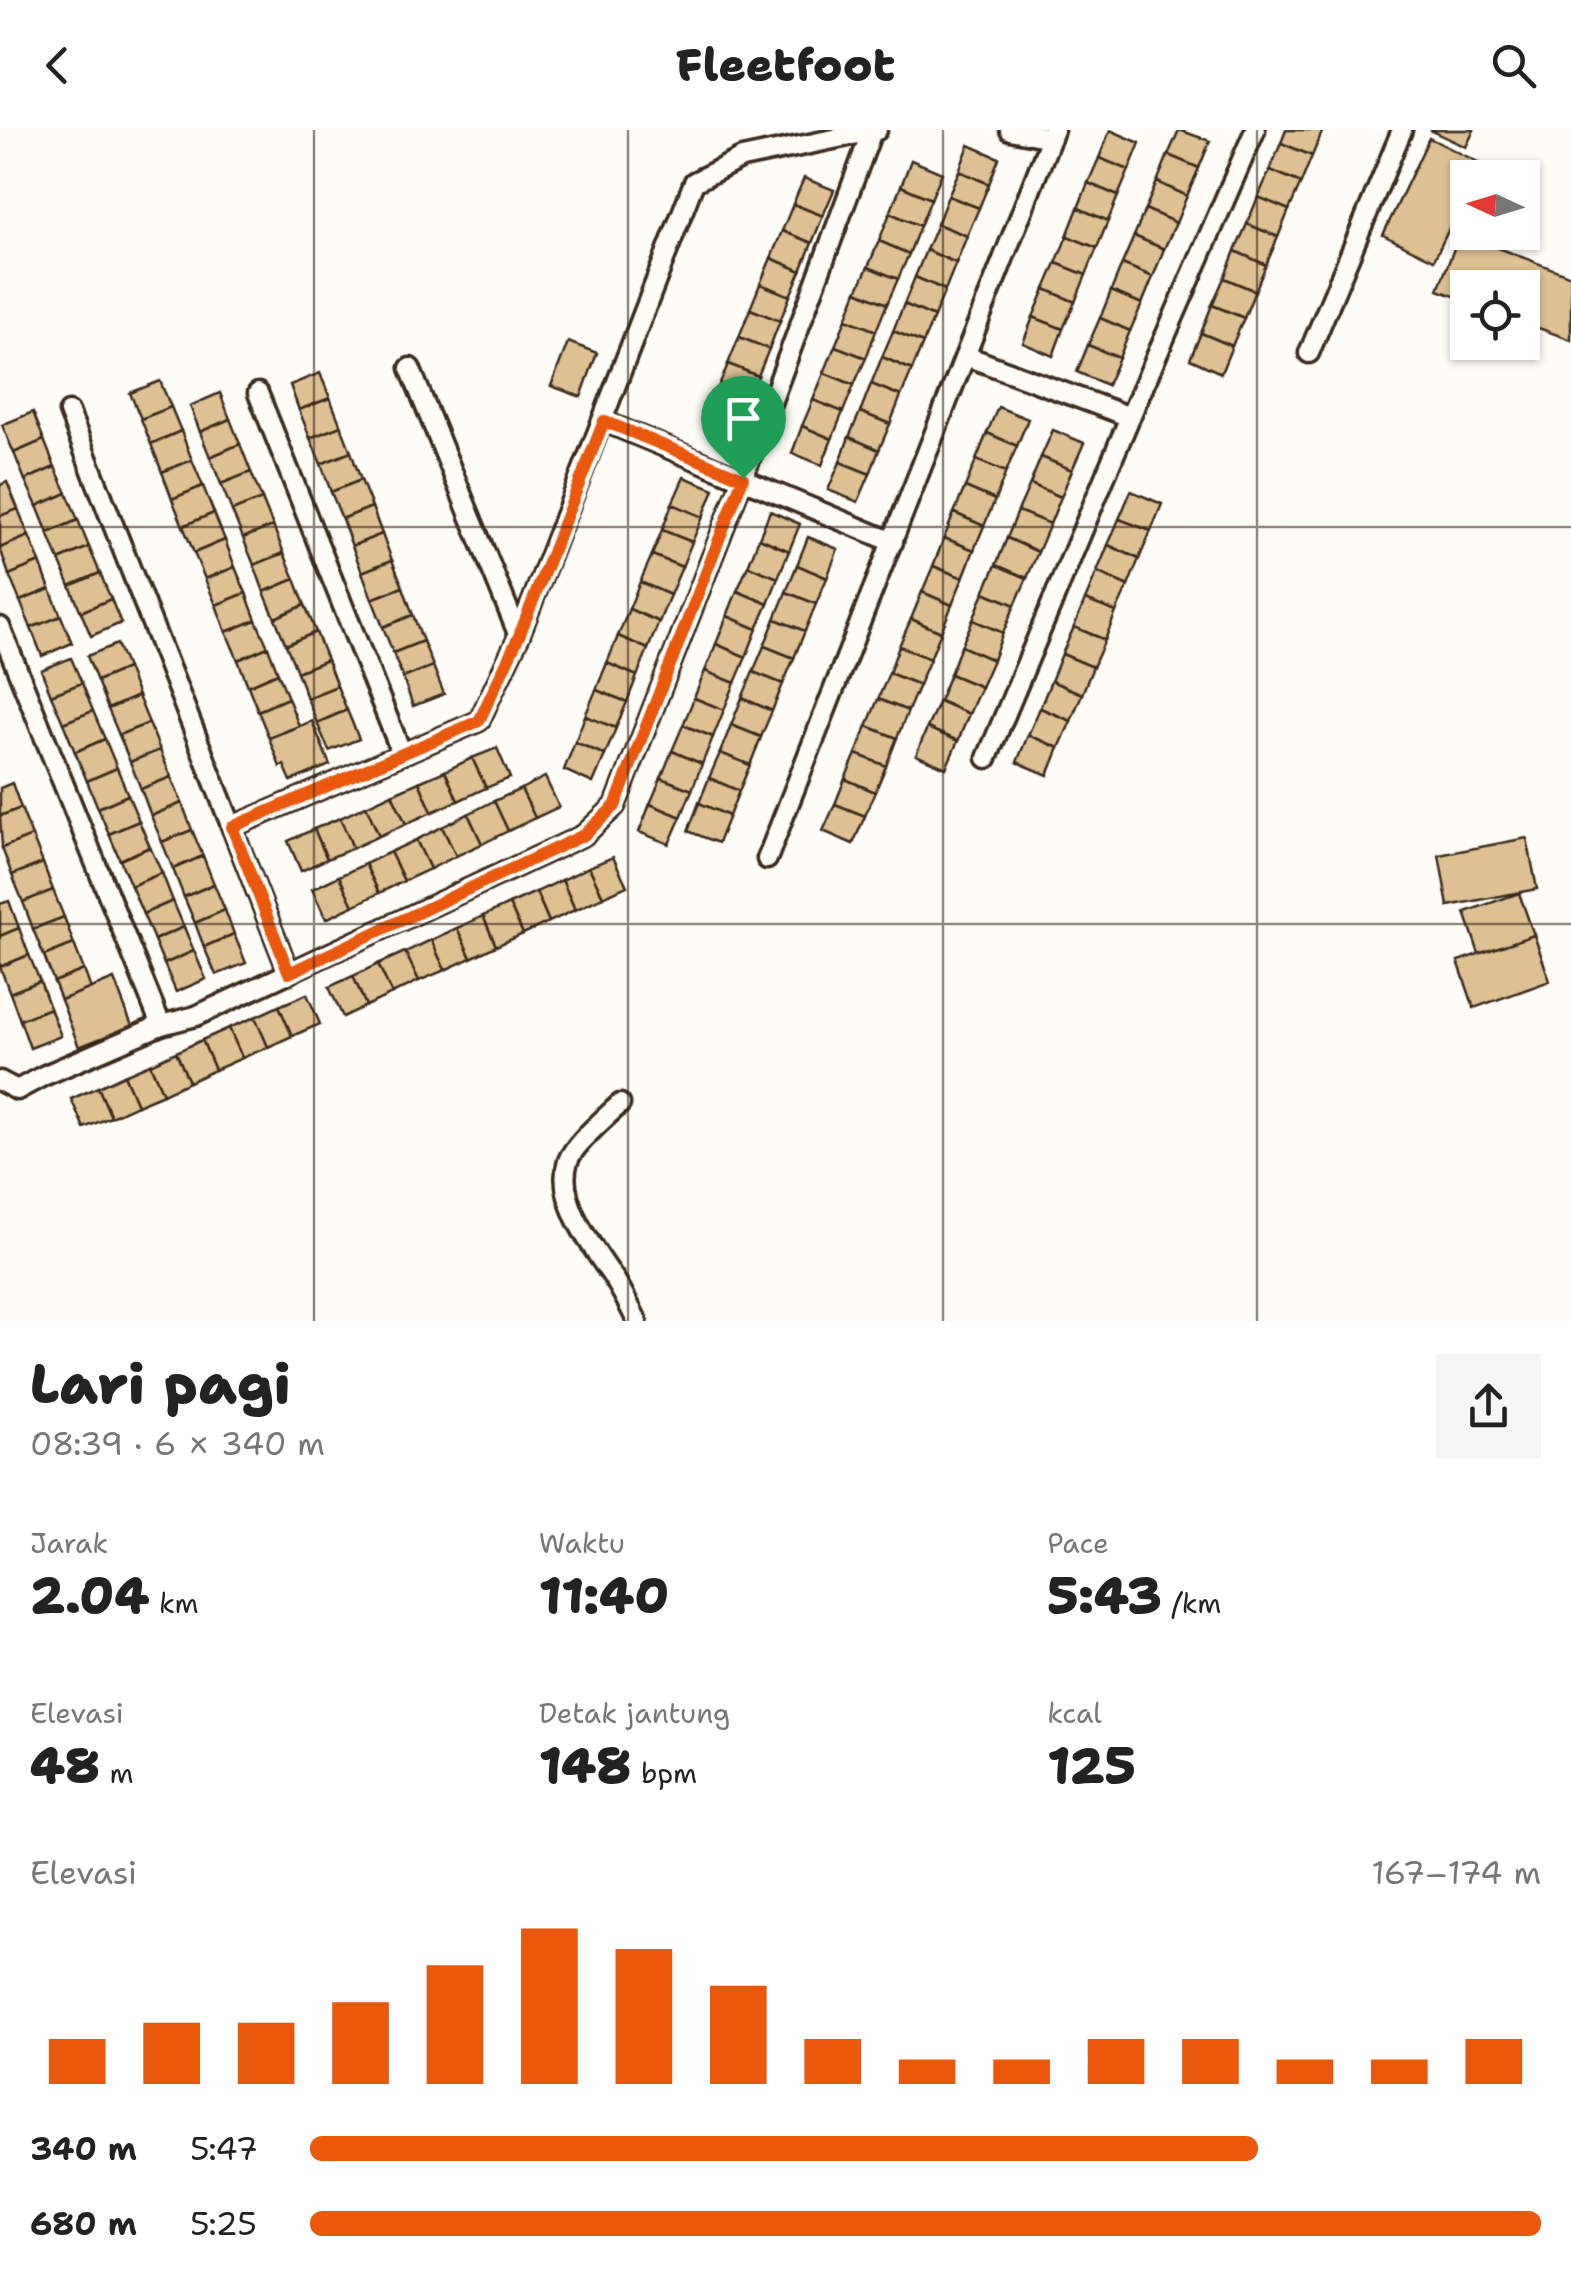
<!DOCTYPE html>
<html lang="id">
<head>
<meta charset="utf-8">
<style>
	body { margin:0; font-family:"Shantell Sans",sans-serif; background:#f6f6f6; color:#222; height:100vh; display:flex; flex-direction:column; font-size:38px; white-space:nowrap }
	* { box-sizing:border-box; margin:0 }
	p { font-size:32px; color:#767676 }
	.icon { flex:none; width:55px; height:55px; fill:none; stroke:currentColor; stroke-width:2; stroke-linecap:round; stroke-linejoin:round }
	.map { position:relative; height:1191px; overflow:hidden }
	.panel { display:flex; flex-direction:column; background:#fff; flex:1 }
	.panel>* { flex:none }
	.needle { width:65px; rotate:274deg }
	.controls { position:absolute; left:1450px; top:30px; display:grid; gap:20px }
	.controls a { display:grid; place-items:center; width:90px; height:90px; border-radius:0px; background:#fff; box-shadow:0 2px 8px #0004; font-size:50px }
	.pin { position:absolute; display:grid; place-items:center; width:85px; height:85px; color:#fff; margin:-102px -42px; border-radius:50% 50% 50% 0; rotate:-45deg; box-shadow:0 0 10px #0007 }
	.pin .icon { rotate:45deg }
	.round { display:grid; place-items:center; flex:none; width:105px; height:105px; border-radius:0px; background:#f6f6f6 }
	.headline { display:flex; align-items:center; justify-content:space-between; height:170px; padding:0 30px }
	h1 { font-size:55px; font-weight:800; line-height:75px }
	.stats { display:grid; grid-template-columns:repeat(3,1fr); gap:15px; height:170px; padding:10px 30px }
	.stats div { display:grid; align-content:center }
	.stats b { font-size:50px; font-weight:800 }
	.stats small { font-size:28px; font-weight:400 }
	.stats p { font-size:28px }
	.chart { height:280px; padding:20px 30px }
	.chart p { display:flex; justify-content:space-between }
	.chart svg { width:100%; height:180px; margin-top:10px; stroke:#ea580c; stroke-width:6 }
	ul { padding:0 30px; list-style:none; font-size:32px }
	li { display:grid; grid-template-columns:160px 120px 1fr; align-items:center; height:75px }
	li i { height:25px; border-radius:12px; background:#ea580c }
	header { display:flex; justify-content:space-between; align-items:center; height:130px; padding:0 30px; background:#fff; font-size:45px; font-weight:800 }
	.map>svg:first-child { display:block }
</style>
</head>
<body>
<header><svg class="icon" aria-label="back" viewBox="0 0 24 24"><path d="M15 5l-7 7 7 7"/></svg>Fleetfoot<svg class="icon" aria-label="search" viewBox="0 0 24 24"><circle cx="10" cy="10" r="6"/><path d="M15 15l6 6"/></svg></header>
<div class="map">
<svg width="1571" height="1191" viewBox="0 0 1571 1191">
	<rect width="100%" height="100%" fill="#fdfcf7"/>
	<filter id="ink" filterUnits="userSpaceOnUse"><feTurbulence type="fractalNoise" baseFrequency=".01" numOctaves="2"/><feDisplacementMap in="SourceGraphic" scale="20" xChannelSelector="R" yChannelSelector="G"/><feConvolveMatrix kernelMatrix="1 2 1 2 8 2 1 2 1" color-interpolation-filters="sRGB"/></filter>
	<g filter="url(#ink)">
		<g fill="#dec092" stroke="#3b2a1e" stroke-width="2.5">
			<path d="M1110,0L1140,13L1129,40L1099,28Z"/>
			<path d="M1179,0L1210,11L1199,38L1168,25Z"/>
			<path d="M1286,0H1323L1312,26L1281,13Z"/>
			<path d="M1430,0H1474L1466,17Z"/>
			<path d="M1429,8L1480,33L1473,48H1468V59L1434,130L1383,105Z"/>
			<path d="M1281,13L1312,26L1301,53L1270,40Z"/>
			<path d="M969,15L999,28L989,54L959,41Z"/>
			<path d="M1168,25L1199,38L1187,66L1157,52Z"/>
			<path d="M1099,28L1129,40L1118,66L1088,53Z"/>
			<path d="M911,30L942,43L931,69L901,56Z"/>
			<path d="M1270,40L1301,53L1289,80L1258,67Z"/>
			<path d="M959,41L989,54L979,78L948,66Z"/>
			<path d="M804,48L834,60L823,86L793,74Z"/>
			<path d="M1157,52L1187,66L1176,93L1145,79Z"/>
			<path d="M1088,53L1118,66L1108,91L1078,78Z"/>
			<path d="M901,56L931,69L920,96L890,83Z"/>
			<path d="M948,66L979,78L967,106L937,94Z"/>
			<path d="M1258,67L1289,80L1278,107L1247,94Z"/>
			<path d="M793,74L823,86L812,113L782,101Z"/>
			<path d="M1078,78L1108,91L1097,118L1067,106Z"/>
			<path d="M1145,79L1176,93L1164,119L1134,106Z"/>
			<path d="M890,83L920,96L909,124L879,111Z"/>
			<path d="M937,94L967,106L956,133L926,120Z"/>
			<path d="M1247,94L1278,107L1266,135L1235,121Z"/>
			<path d="M782,101L812,113L801,141L771,128Z"/>
			<path d="M1460,103L1571,146V210L1522,192V158H1468V171L1438,160Z"/>
			<path d="M1067,106L1097,118L1086,145L1056,133Z"/>
			<path d="M1134,106L1164,119L1153,147L1122,134Z"/>
			<path d="M879,111L909,124L898,149L868,137Z"/>
			<path d="M926,120L956,133L945,160L915,147Z"/>
			<path d="M1235,121L1266,135L1255,161L1224,148Z"/>
			<path d="M771,128L801,141L790,166L760,154Z"/>
			<path d="M1056,133L1086,145L1075,172L1045,159Z"/>
			<path d="M1122,134L1153,147L1142,174L1111,161Z"/>
			<path d="M868,137L898,149L887,174L857,161Z"/>
			<path d="M915,147L945,160L934,187L904,174Z"/>
			<path d="M1224,148L1255,161L1244,188L1212,175Z"/>
			<path d="M760,154L790,166L780,191L750,179Z"/>
			<path d="M1045,159L1075,172L1063,199L1033,187Z"/>
			<path d="M857,161L887,174L876,201L846,189Z"/>
			<path d="M1111,161L1142,174L1130,201L1100,188Z"/>
			<path d="M904,174L934,187L923,213L893,201Z"/>
			<path d="M1212,175L1244,188L1232,216L1201,203Z"/>
			<path d="M750,179L780,191L769,219L739,207Z"/>
			<path d="M1033,187L1063,199L1053,226L1023,213Z"/>
			<path d="M1100,188L1130,201L1119,228L1088,215Z"/>
			<path d="M846,189L876,201L866,228L835,216Z"/>
			<path d="M893,201L923,213L912,240L882,227Z"/>
			<path d="M1201,203L1232,216L1221,243L1190,229Z"/>
			<path d="M739,207L769,219L758,246L728,234Z"/>
			<path d="M568,212L597,223L581,267L551,256Z"/>
			<path d="M1088,215L1119,228L1107,255L1077,242Z"/>
			<path d="M835,216L866,228L854,255L824,243Z"/>
			<path d="M882,227L912,240L901,266L871,254Z"/>
			<path d="M728,234L758,246L747,273L717,260Z"/>
			<path d="M320,243L330,268L299,280L290,255Z"/>
			<path d="M824,243L854,255L843,282L813,270Z"/>
			<path d="M160,251L171,277L141,289L130,263Z"/>
			<path d="M871,254L901,266L890,294L860,282Z"/>
			<path d="M717,260L747,273L735,300L705,287Z"/>
			<path d="M220,263L230,289L200,302L190,276Z"/>
			<path d="M330,268L341,296L310,308L299,280Z"/>
			<path d="M813,270L843,282L832,309L802,296Z"/>
			<path d="M171,277L181,301L151,314L141,289Z"/>
			<path d="M998,277L1028,289L1017,316L987,303Z"/>
			<path d="M33,282L44,310L14,323L2,295Z"/>
			<path d="M860,282L890,294L879,320L849,307Z"/>
			<path d="M230,289L240,314L210,327L200,302Z"/>
			<path d="M341,296L351,322L321,334L310,308Z"/>
			<path d="M802,296L832,309L822,335L792,323Z"/>
			<path d="M1053,300L1084,313L1072,340L1041,327Z"/>
			<path d="M181,301L192,330L162,342L151,314Z"/>
			<path d="M987,303L1017,316L1006,342L976,330Z"/>
			<path d="M849,307L879,320L870,344L840,332Z"/>
			<path d="M44,310L55,337L25,350L14,323Z"/>
			<path d="M240,314L251,342L221,354L210,327Z"/>
			<path d="M351,322L361,350L331,362L321,334Z"/>
			<path d="M1041,327L1072,340L1061,367L1030,354Z"/>
			<path d="M192,330L203,356L172,369L162,342Z"/>
			<path d="M976,330L1006,342L995,370L965,357Z"/>
			<path d="M840,332L870,344L858,372L828,360Z"/>
			<path d="M55,337L67,363L37,376L25,350Z"/>
			<path d="M251,342L262,369L232,381L221,354Z"/>
			<path d="M684,347L714,359L703,387L672,374Z"/>
			<path d="M361,350L372,377L342,389L331,362Z"/>
			<path d="M7,352L18,379L0,386V355Z"/>
			<path d="M1030,354L1061,367L1050,394L1018,381Z"/>
			<path d="M203,356L214,383L183,396L172,369Z"/>
			<path d="M965,357L995,370L984,396L954,383Z"/>
			<path d="M1131,361L1162,374L1151,401L1119,389Z"/>
			<path d="M67,363L78,390L48,403L37,376Z"/>
			<path d="M262,369L273,396L243,408L232,381Z"/>
			<path d="M672,374L703,387L692,412L662,400Z"/>
			<path d="M372,377L382,404L352,416L342,389Z"/>
			<path d="M18,379L29,406L0,418V386Z"/>
			<path d="M770,381L800,394L789,421L759,408Z"/>
			<path d="M1018,381L1050,394L1038,422L1007,408Z"/>
			<path d="M214,383L225,410L194,423L183,396Z"/>
			<path d="M954,383L984,396L974,420L944,408Z"/>
			<path d="M1119,389L1151,401L1139,429L1108,415Z"/>
			<path d="M78,390L89,417L59,430L48,403Z"/>
			<path d="M273,396L284,423L254,435L243,408Z"/>
			<path d="M662,400L692,412L682,437L652,425Z"/>
			<path d="M382,404L392,430L362,442L352,416Z"/>
			<path d="M29,406L40,432L9,445L0,418Z"/>
			<path d="M808,407L838,419L827,448L797,435Z"/>
			<path d="M759,408L789,421L778,448L748,436Z"/>
			<path d="M944,408L974,420L963,448L933,436Z"/>
			<path d="M1007,408L1038,422L1027,448L996,435Z"/>
			<path d="M225,410L235,437L205,449L194,423Z"/>
			<path d="M1108,415L1139,429L1128,456L1097,442Z"/>
			<path d="M89,417L100,443L70,456L59,430Z"/>
			<path d="M284,423L295,449L264,462L254,435Z"/>
			<path d="M652,425L682,437L670,465L640,452Z"/>
			<path d="M392,430L403,457L372,469L362,442Z"/>
			<path d="M40,432L50,459L20,471L9,445Z"/>
			<path d="M797,435L827,448L816,474L786,462Z"/>
			<path d="M996,435L1027,448L1015,475L984,462Z"/>
			<path d="M748,436L778,448L768,474L737,461Z"/>
			<path d="M933,436L963,448L952,475L922,462Z"/>
			<path d="M235,437L246,463L216,475L205,449Z"/>
			<path d="M1097,442L1128,456L1116,482L1085,470Z"/>
			<path d="M100,443L111,469L81,482L70,456Z"/>
			<path d="M295,449L305,475L275,488L264,462Z"/>
			<path d="M640,452L670,465L659,492L629,479Z"/>
			<path d="M403,457L413,485L383,497L372,469Z"/>
			<path d="M50,459L61,486L31,498L20,471Z"/>
			<path d="M737,461L768,474L757,499L727,486Z"/>
			<path d="M786,462L816,474L805,501L775,489Z"/>
			<path d="M922,462L952,475L941,502L911,489Z"/>
			<path d="M984,462L1015,475L1003,503L973,490Z"/>
			<path d="M246,463L256,490L226,502L216,475Z"/>
			<path d="M111,469L121,493L91,506L81,482Z"/>
			<path d="M1085,470L1116,482L1105,510L1074,497Z"/>
			<path d="M305,475L316,502L286,515L275,488Z"/>
			<path d="M629,479L659,492L648,519L618,506Z"/>
			<path d="M413,485L423,511L393,523L383,497Z"/>
			<path d="M61,486L72,513L42,526L31,498Z"/>
			<path d="M727,486L757,499L746,527L716,514Z"/>
			<path d="M775,489L805,501L794,528L764,516Z"/>
			<path d="M911,489L941,502L930,529L899,516Z"/>
			<path d="M256,490L268,517L238,530L226,502Z"/>
			<path d="M973,490L1003,503L993,530L961,516Z"/>
			<path d="M1074,497L1105,510L1093,537L1062,524Z"/>
			<path d="M316,502L327,530L297,542L286,515Z"/>
			<path d="M618,506L648,519L637,546L607,533Z"/>
			<path d="M423,511L433,536L403,548L393,523Z"/>
			<path d="M117,514L127,538L97,551L87,526Z"/>
			<path d="M716,514L746,527L735,553L705,541Z"/>
			<path d="M764,516L794,528L783,554L753,542Z"/>
			<path d="M899,516L930,529L919,555L889,543Z"/>
			<path d="M961,516L993,530L981,557L950,544Z"/>
			<path d="M268,517L278,543L248,556L238,530Z"/>
			<path d="M1062,524L1093,537L1082,564L1051,551Z"/>
			<path d="M71,528L82,553L51,565L41,540Z"/>
			<path d="M327,530L337,556L307,568L297,542Z"/>
			<path d="M607,533L637,546L627,572L596,560Z"/>
			<path d="M433,536L444,564L413,576L403,548Z"/>
			<path d="M127,538L138,566L108,579L97,551Z"/>
			<path d="M705,541L735,553L724,580L694,568Z"/>
			<path d="M753,542L783,554L772,581L742,568Z"/>
			<path d="M278,543L288,568L258,581L248,556Z"/>
			<path d="M889,543L919,555L908,581L878,569Z"/>
			<path d="M950,544L981,557L969,584L939,571Z"/>
			<path d="M1051,551L1082,564L1071,591L1040,578Z"/>
			<path d="M82,553L93,581L63,593L51,565Z"/>
			<path d="M337,556L347,580L317,593L307,568Z"/>
			<path d="M596,560L627,572L616,598L585,586Z"/>
			<path d="M138,566L149,593L119,605L108,579Z"/>
			<path d="M288,568L299,596L269,608L258,581Z"/>
			<path d="M694,568L724,580L713,607L683,595Z"/>
			<path d="M742,568L772,581L761,607L731,595Z"/>
			<path d="M878,569L908,581L897,608L867,596Z"/>
			<path d="M939,571L969,584L958,611L927,598Z"/>
			<path d="M1040,578L1071,591L1059,618L1028,605Z"/>
			<path d="M347,580L359,609L329,621L317,593Z"/>
			<path d="M93,581L105,609L75,622L63,593Z"/>
			<path d="M585,586L616,598L605,625L575,612Z"/>
			<path d="M312,591L330,635L291,651L284,635L280,637L269,608Z"/>
			<path d="M149,593L160,620L130,632L119,605Z"/>
			<path d="M683,595L713,607L702,634L672,621Z"/>
			<path d="M731,595L761,607L750,635L720,623Z"/>
			<path d="M867,596L897,608L886,636L856,624Z"/>
			<path d="M927,598L958,611L946,638L916,625Z"/>
			<path d="M1028,605L1059,618L1048,645L1017,632Z"/>
			<path d="M105,609L117,638L87,651L75,622Z"/>
			<path d="M575,612L605,625L593,653L564,640Z"/>
			<path d="M497,618L510,648L486,658L472,628Z"/>
			<path d="M160,620L171,647L141,659L130,632Z"/>
			<path d="M672,621L702,634L692,660L661,648Z"/>
			<path d="M720,623L750,635L739,661L709,648Z"/>
			<path d="M856,624L886,636L875,662L845,649Z"/>
			<path d="M472,628L486,658L458,671L445,641Z"/>
			<path d="M117,638L128,665L98,678L87,651Z"/>
			<path d="M445,641L458,671L432,682L419,652Z"/>
			<path d="M171,647L182,673L151,686L141,659Z"/>
			<path d="M545,647L559,677L535,688L521,659Z"/>
			<path d="M661,648L692,660L681,687L650,674Z"/>
			<path d="M709,648L739,661L729,686L699,673Z"/>
			<path d="M845,649L875,662L865,686L835,674Z"/>
			<path d="M419,652L432,682L406,694L392,664Z"/>
			<path d="M12,653L21,678L0,686V658Z"/>
			<path d="M521,659L535,688L508,701L494,671Z"/>
			<path d="M392,664L406,694L379,706L366,676Z"/>
			<path d="M128,665L139,691L109,704L98,678Z"/>
			<path d="M494,671L508,701L482,714L468,684Z"/>
			<path d="M182,673L192,700L162,712L151,686Z"/>
			<path d="M699,673L729,686L718,713L688,701Z"/>
			<path d="M650,674L681,687L669,714L639,702Z"/>
			<path d="M835,674L865,686L853,714L823,701Z"/>
			<path d="M366,676L379,706L353,718L340,688Z"/>
			<path d="M21,678L32,706L2,718L0,686Z"/>
			<path d="M468,684L482,714L456,726L442,697Z"/>
			<path d="M340,688L353,718L327,729L314,699Z"/>
			<path d="M139,691L150,717L120,730L109,704Z"/>
			<path d="M442,697L456,726L430,739L416,710Z"/>
			<path d="M314,699L327,729L301,741L288,711Z"/>
			<path d="M192,700L203,726L173,739L162,712Z"/>
			<path d="M32,706L43,733L12,745L2,718Z"/>
			<path d="M1527,708L1537,759L1448,776L1439,725Z"/>
			<path d="M416,710L430,739L404,751L390,722Z"/>
			<path d="M150,717L162,743L131,756L120,730Z"/>
			<path d="M390,722L404,751L379,763L365,734Z"/>
			<path d="M203,726L214,754L184,767L173,739Z"/>
			<path d="M613,727L627,756L603,767L589,737Z"/>
			<path d="M43,733L53,760L23,772L12,745Z"/>
			<path d="M365,734L379,763L353,776L339,746Z"/>
			<path d="M589,737L603,767L575,780L562,750Z"/>
			<path d="M162,743L173,771L143,784L131,756Z"/>
			<path d="M339,746L353,776L326,789L312,759Z"/>
			<path d="M562,750L575,780L549,792L536,762Z"/>
			<path d="M214,754L225,780L195,793L184,767Z"/>
			<path d="M53,760L64,787L33,799L23,772Z"/>
			<path d="M536,762L549,792L523,804L509,774Z"/>
			<path d="M1519,763L1534,805L1479,824L1465,782Z"/>
			<path d="M9,771L19,798L0,806V774Z"/>
			<path d="M173,771L184,797L154,810L143,784Z"/>
			<path d="M509,774L523,804L496,816L483,786Z"/>
			<path d="M225,780L234,804L204,817L195,793Z"/>
			<path d="M483,786L496,816L471,828L457,798Z"/>
			<path d="M64,787L74,814L44,826L33,799Z"/>
			<path d="M184,797L194,821L164,834L154,810Z"/>
			<path d="M19,798L29,825L0,837V806Z"/>
			<path d="M457,798L471,828L445,840L431,810Z"/>
			<path d="M234,804L246,833L216,845L204,817Z"/>
			<path d="M1534,805L1550,851L1474,878L1458,831Z"/>
			<path d="M431,810L445,840L419,851L405,822Z"/>
			<path d="M74,814L84,840L54,852L44,826Z"/>
			<path d="M194,821L206,849L176,862L164,834Z"/>
			<path d="M405,822L419,851L392,864L378,834Z"/>
			<path d="M29,825L40,851L10,863L0,837Z"/>
			<path d="M378,834L392,864L366,876L353,846Z"/>
			<path d="M84,840L91,859L61,870L54,852Z"/>
			<path d="M353,846L366,876L343,887L329,857Z"/>
			<path d="M114,849L132,896L79,917L61,870Z"/>
			<path d="M40,851L50,878L20,890L10,863Z"/>
			<path d="M307,864L320,894L292,906L279,876Z"/>
			<path d="M279,876L292,906L268,917L255,887Z"/>
			<path d="M50,878L61,906L30,918L20,890Z"/>
			<path d="M255,887L268,917L242,928L229,898Z"/>
			<path d="M229,898L242,928L215,940L202,910Z"/>
			<path d="M202,910L215,940L189,952L176,922Z"/>
			<path d="M176,922L189,952L163,964L150,934Z"/>
			<path d="M150,934L163,964L137,975L124,945Z"/>
			<path d="M124,945L137,975L111,987L98,957Z"/>
			<path d="M98,957L111,987L84,998L71,969Z"/>
		</g>
		<g fill="none" stroke-linecap="round" stroke-linejoin="round">
			<defs>
				<g id="lane">
					<path d="M1010,0L1051,8"/>
					<path d="M1309,223L1402,0"/>
					<path d="M966,226L1130,287"/>
					<path d="M410,238L519,506"/>
					<path d="M258,263L402,624"/>
					<path d="M69,282L289,843"/>
					<path d="M603,291L893,412"/>
					<path d="M0,497L161,895L196,886L584,705L615,676L743,348L872,1"/>
					<path d="M987,628L1130,287L1255,0"/>
					<path d="M232,697L479,591L519,506L694,52L742,28L877,0"/>
					<path d="M767,729L1054,0"/>
					<path d="M0,951L17,960L43,946L161,895"/>
					<path d="M620,974C606,987 574,1014 568,1031C555,1071 594,1119 615,1150C623,1163 630,1177 637,1191"/>
				</g>
			</defs>
			<use href="#lane" stroke="#3b2a1e" stroke-width="25"/>
			<use href="#lane" stroke="#fdfcf7" stroke-width="18"/>
		</g>
	</g>
	<g fill="none" stroke-linecap="round" stroke-linejoin="round" filter="url(#ink)">
		<defs>
			<path id="route" d="M604,291L743,348L615,676L584,705L289,843L232,697L479,591L519,506Z"/>
		</defs>
		<use href="#route" stroke="#fff" stroke-width="20"/>
		<use href="#route" stroke="#ea580c" stroke-width="12"/>
	</g>
	<path fill="none" stroke="#3b2a1e" stroke-width="2.5" stroke-opacity="0.55" d="M314,0V1191M628,0V1191M943,0V1191M1257,0V1191M0,397H1571M0,794H1571"/>
</svg>
<div class="controls">
<a><svg class="needle" viewBox="-14 -14 28 28"><path d="M0-13l5 13h-10z" fill="#e53935"/><path d="M0 13l5-13h-10z" fill="#767676"/></svg></a>
<a><svg class="icon" aria-label="locate" viewBox="0 0 24 24"><circle cx="12" cy="12" r="6"/><path d="M12 2v4M12 18v4M2 12h4M18 12h4"/></svg></a>
</div>
<div class="pin" style="left:743px;top:348px;background:#1e9e55"><svg class="icon" aria-label="arrive" viewBox="0 0 24 24"><path d="M6 21V4h12l-3 4 3 4H6"/></svg></div>
</div>
<section class="panel">
<div class="headline"><div><h1>Lari pagi</h1><p>08:39 · 6 × 340 m</p></div><a class="round"><svg class="icon" aria-label="share" viewBox="0 0 24 24"><path d="M12 15V3M7 8l5-5 5 5M5 13v7h14v-7"/></svg></a></div>
<div class="stats">
<div><p>Jarak</p><b>2.04<small> km</small></b></div>
<div><p>Waktu</p><b>11:40</b></div>
<div><p>Pace</p><b>5:43<small> /km</small></b></div>
</div>
<div class="stats">
<div><p>Elevasi</p><b>48<small> m</small></b></div>
<div><p>Detak jantung</p><b>148<small> bpm</small></b></div>
<div><p>kcal</p><b>125</b></div>
</div>
<div class="chart"><p><span>Elevasi</span>167–174 m</p>
<svg viewBox="0 0 160 44" preserveAspectRatio="none"><path d="M5 44V33M15 44V29M25 44V29M35 44V24M45 44V15M55 44V6M65 44V11M75 44V20M85 44V33M95 44V38M105 44V38M115 44V33M125 44V33M135 44V38M145 44V38M155 44V33"/></svg>
</div>
<ul>
<li><b>340 m</b>5:47<i style="width:77%"></i></li>
<li><b>680 m</b>5:25<i style="width:100%"></i></li>
</ul>
</section>
</body>
</html>
